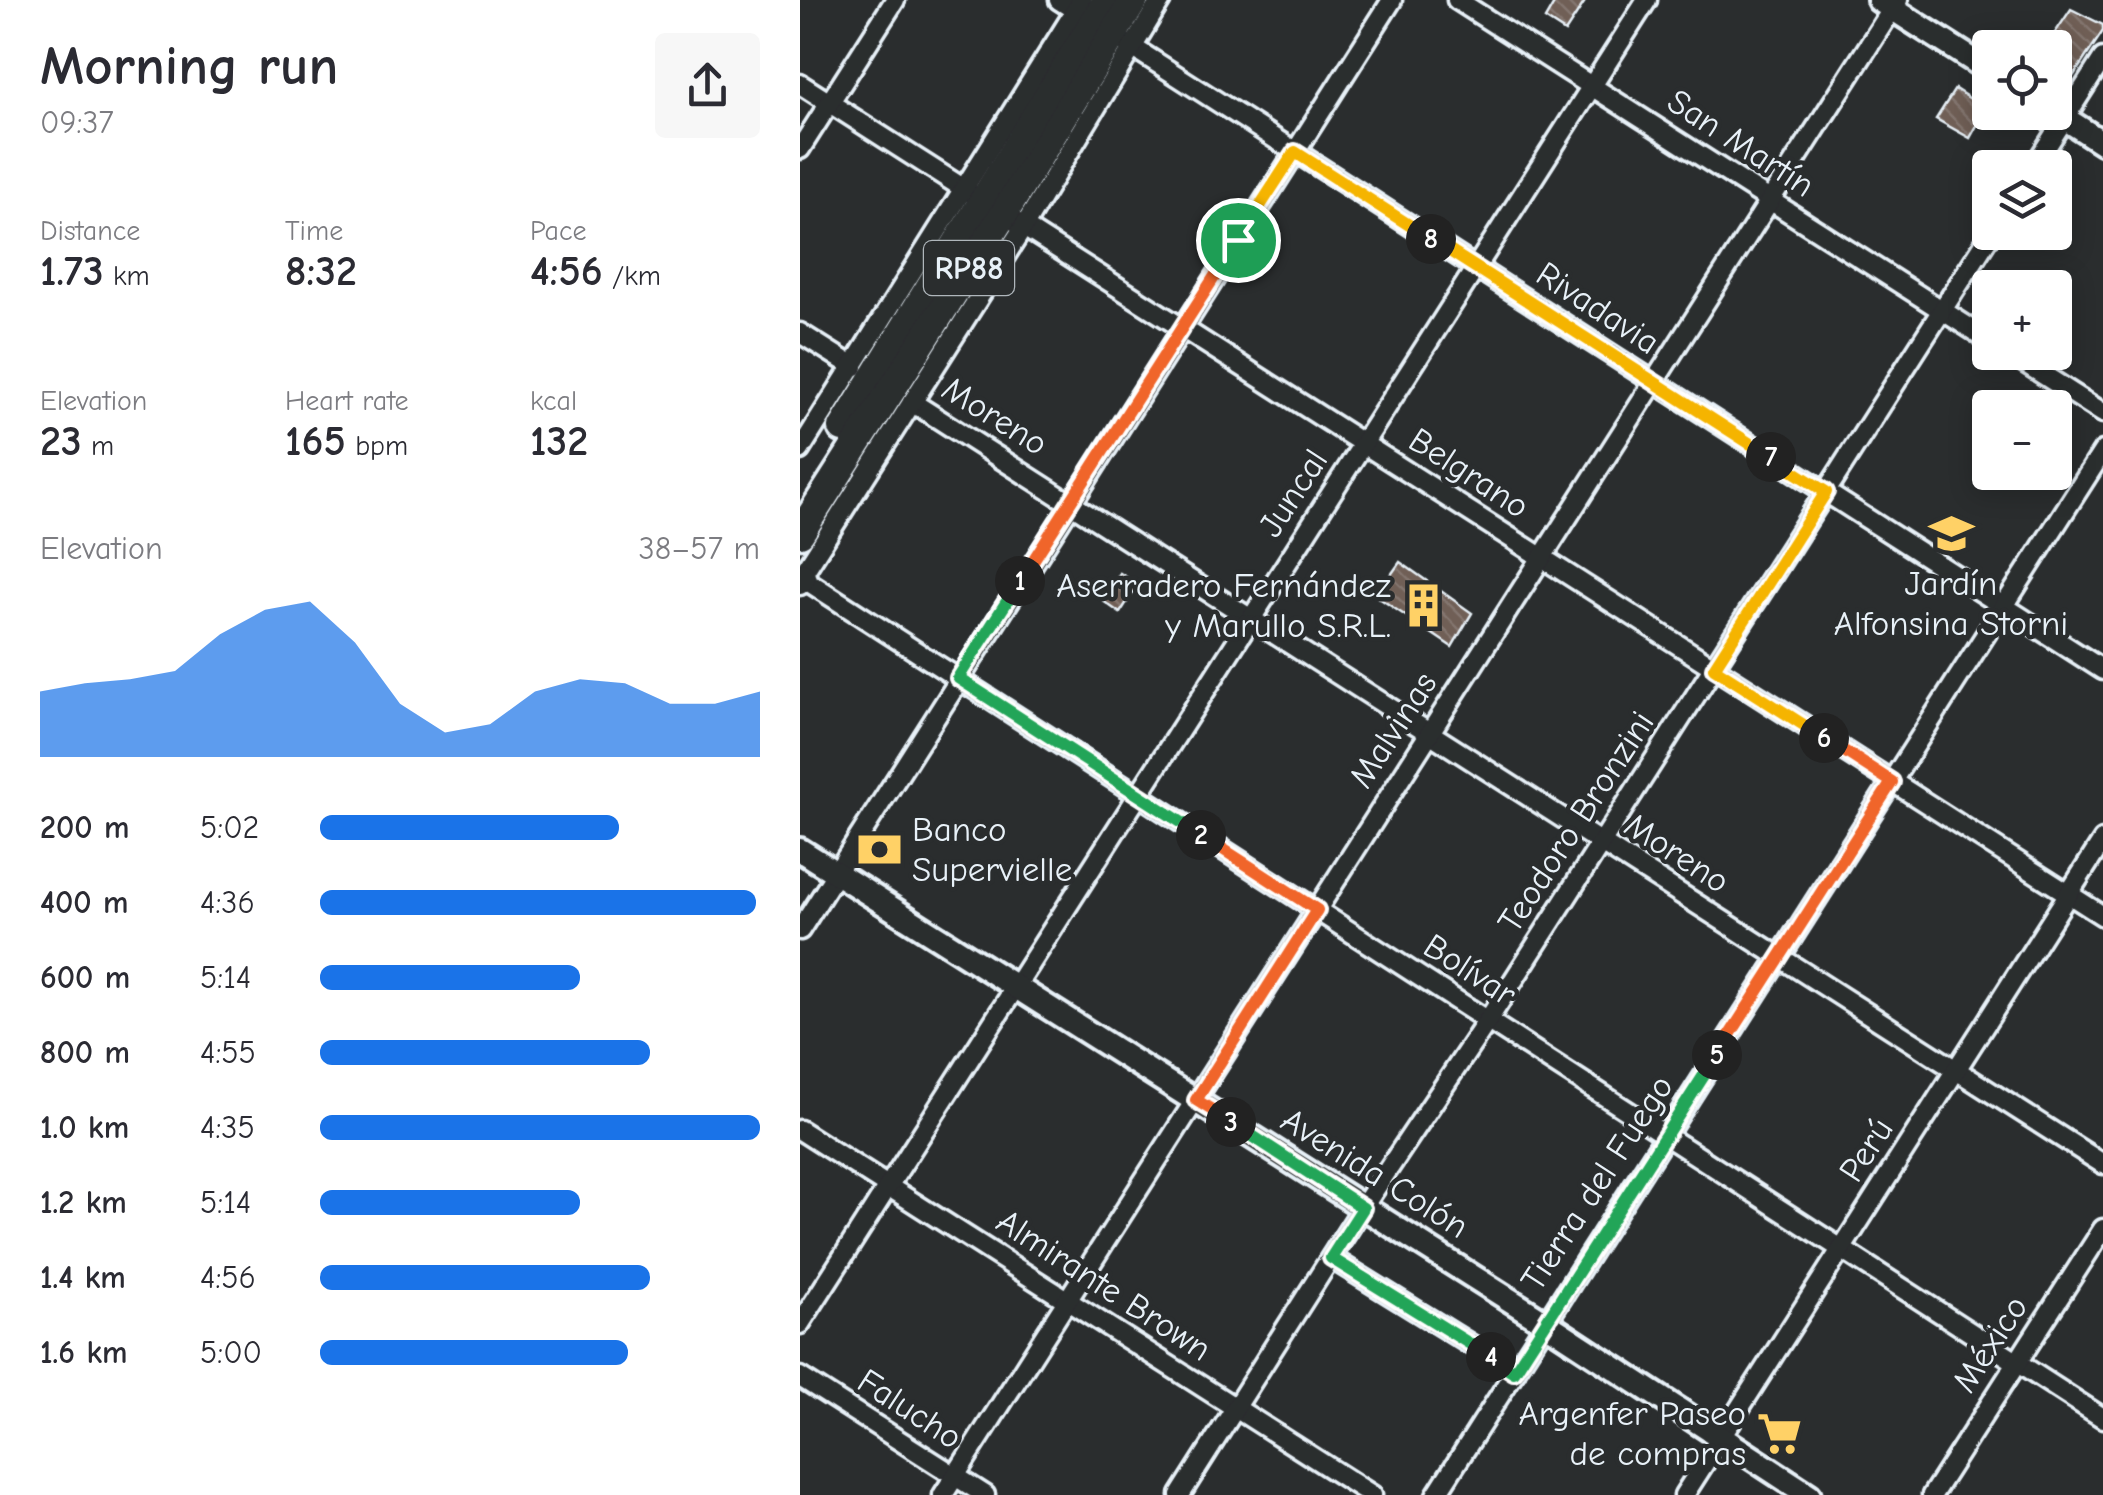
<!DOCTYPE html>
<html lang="en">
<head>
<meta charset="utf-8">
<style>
	body { margin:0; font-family:"Comic Neue",sans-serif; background:#f7f7f7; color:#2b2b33; height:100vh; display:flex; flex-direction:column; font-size:38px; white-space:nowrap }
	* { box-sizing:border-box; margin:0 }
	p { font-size:32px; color:#7c7c81 }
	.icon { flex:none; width:55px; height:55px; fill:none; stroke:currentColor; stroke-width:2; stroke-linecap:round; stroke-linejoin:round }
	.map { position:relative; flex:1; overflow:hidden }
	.side { display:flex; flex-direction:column; background:#fff; width:800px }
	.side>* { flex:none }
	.fabs { position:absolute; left:1172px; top:30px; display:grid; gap:20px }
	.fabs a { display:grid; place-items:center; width:100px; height:100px; border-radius:10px; background:#fff; box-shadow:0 5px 25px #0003; font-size:50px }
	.pin { position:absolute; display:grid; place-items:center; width:85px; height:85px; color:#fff; margin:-42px; border:5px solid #fff; border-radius:50%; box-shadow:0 2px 10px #0007 }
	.km { position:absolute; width:50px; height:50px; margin:-25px; border-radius:50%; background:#222; color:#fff; font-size:28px; line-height:50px; text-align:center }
	.round { display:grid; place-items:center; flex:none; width:105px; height:105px; border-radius:10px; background:#f7f7f7 }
	.overview { display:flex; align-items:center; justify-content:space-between; height:170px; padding:0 40px }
	h1 { font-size:55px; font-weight:600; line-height:75px }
	.figures { display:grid; grid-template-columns:repeat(3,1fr); gap:15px; height:170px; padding:10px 40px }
	.figures div { display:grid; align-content:center }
	.figures b { font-size:42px; font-weight:600 }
	.figures small { font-size:28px; font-weight:400 }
	.figures p { font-size:28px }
	.chart { height:280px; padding:20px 40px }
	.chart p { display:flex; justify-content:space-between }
	.chart svg { width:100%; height:180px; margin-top:10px; fill:#1a73e8; opacity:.7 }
	ul { padding:0 40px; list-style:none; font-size:32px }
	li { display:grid; grid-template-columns:160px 120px 1fr; align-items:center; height:75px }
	li i { height:25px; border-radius:12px; background:#1a73e8 }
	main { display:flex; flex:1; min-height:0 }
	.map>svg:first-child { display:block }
</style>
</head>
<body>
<main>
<section class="side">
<div class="overview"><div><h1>Morning run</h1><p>09:37</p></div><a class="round"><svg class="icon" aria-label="share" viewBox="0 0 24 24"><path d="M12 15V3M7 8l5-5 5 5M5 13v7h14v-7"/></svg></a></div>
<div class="figures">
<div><p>Distance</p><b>1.73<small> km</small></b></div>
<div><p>Time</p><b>8:32</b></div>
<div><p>Pace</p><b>4:56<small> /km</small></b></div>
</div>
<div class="figures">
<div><p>Elevation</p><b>23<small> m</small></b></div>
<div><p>Heart rate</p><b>165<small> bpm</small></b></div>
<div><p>kcal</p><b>132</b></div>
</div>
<div class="chart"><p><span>Elevation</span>38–57 m</p>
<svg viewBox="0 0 160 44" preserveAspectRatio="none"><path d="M0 44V28L10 26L20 25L30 23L40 14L50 8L60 6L70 16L80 31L90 38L100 36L110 28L120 25L130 26L140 31L150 31L160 28V44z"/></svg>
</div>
<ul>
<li><b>200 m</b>5:02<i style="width:68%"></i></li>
<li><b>400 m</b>4:36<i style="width:99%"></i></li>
<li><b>600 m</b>5:14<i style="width:59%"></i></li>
<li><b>800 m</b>4:55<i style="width:75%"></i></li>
<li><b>1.0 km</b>4:35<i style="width:100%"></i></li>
<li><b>1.2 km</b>5:14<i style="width:59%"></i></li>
<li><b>1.4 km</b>4:56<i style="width:75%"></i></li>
<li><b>1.6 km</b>5:00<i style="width:70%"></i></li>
</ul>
</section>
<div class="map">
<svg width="1303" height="1495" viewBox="0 0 1303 1495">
	<defs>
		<pattern id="building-back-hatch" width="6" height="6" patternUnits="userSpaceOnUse" patternTransform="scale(2.5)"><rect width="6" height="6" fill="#6f5f56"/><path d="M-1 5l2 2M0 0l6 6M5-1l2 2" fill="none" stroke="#84766f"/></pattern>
	</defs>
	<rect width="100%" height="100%" fill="#2a2d2e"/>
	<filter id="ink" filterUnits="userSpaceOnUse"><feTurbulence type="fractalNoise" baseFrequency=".01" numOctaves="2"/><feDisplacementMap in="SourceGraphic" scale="20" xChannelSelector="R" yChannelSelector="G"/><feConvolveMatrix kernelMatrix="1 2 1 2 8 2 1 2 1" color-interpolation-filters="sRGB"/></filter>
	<g filter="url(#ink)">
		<g fill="url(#building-back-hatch)" stroke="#e8f1f8" stroke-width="2.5">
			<path d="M756,0H786L765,32L745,19Z"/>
			<path d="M1271,9L1303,25V31L1272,78L1255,68V48H1245Z"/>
			<path d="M1155,89L1186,109L1170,138L1136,119Z"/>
			<path d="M600,562L672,613L652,647L576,596Z"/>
			<path d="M320,573L338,585L320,613L303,601Z"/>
		</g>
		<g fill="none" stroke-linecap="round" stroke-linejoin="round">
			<defs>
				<g id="minor">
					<path d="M259,0L1303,670"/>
					<path d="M657,0L1190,341"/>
					<path d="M0,84L1303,916"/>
					<path d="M0,149L95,0"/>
					<path d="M1233,168L1303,58"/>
					<path d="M0,333L54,367"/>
					<path d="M1208,352L1303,413"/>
					<path d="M112,402L1303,1164"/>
					<path d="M0,450L282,0"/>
					<path d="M1,577L1303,1418"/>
					<path d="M0,585L1,577L223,228L361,0"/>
					<path d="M0,930L592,0"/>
					<path d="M0,1130L572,1495"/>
					<path d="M531,1258L715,1372"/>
					<path d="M0,1324L847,0"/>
					<path d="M0,1377L185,1495"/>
					<path d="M143,1495L1098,0"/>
					<path d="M380,1495L563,1207L688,1020L1192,232"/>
					<path d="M636,1495L1303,451"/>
					<path d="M884,1495L1303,840"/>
					<path d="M1132,1495L1303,1229"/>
				</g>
				<g id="major">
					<path d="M1079,0L1190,71"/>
					<path d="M1255,112L1303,143"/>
					<path d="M0,850L746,1323L1009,1495"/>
				</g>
				<g id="highway">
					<path d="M43,428L307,0"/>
					<path d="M0,533L203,215L334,0"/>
					<path d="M0,579L1,577"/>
				</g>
			</defs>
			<use href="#minor" stroke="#e8f1f8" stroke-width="25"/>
			<use href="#major" stroke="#e8f1f8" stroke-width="30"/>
			<use href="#highway" stroke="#e8f1f8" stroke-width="35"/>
			<use href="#minor" stroke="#2a2d2e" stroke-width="18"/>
			<use href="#major" stroke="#2a2d2e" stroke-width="22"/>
			<use href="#highway" stroke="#2a2d2e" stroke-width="28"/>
		</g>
	</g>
	<g fill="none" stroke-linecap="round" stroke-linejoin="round" filter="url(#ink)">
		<defs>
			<path id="split-1" d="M220,581L438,240"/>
			<path id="split-2" d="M220,581L158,678L401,835"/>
			<path id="split-3" d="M401,835L517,910L396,1100L431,1122"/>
			<path id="split-4" d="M431,1122L563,1208L531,1258L691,1357"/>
			<path id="split-5" d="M691,1357L714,1372L917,1055"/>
			<path id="split-6" d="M917,1055L1092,782L1024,738"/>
			<path id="split-7" d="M971,457L1026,492L914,668L1024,738"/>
			<path id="split-8" d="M631,239L971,457"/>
			<path id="split-9" d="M438,240L495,152L631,239"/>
		</defs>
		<use href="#split-1" stroke="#fff" stroke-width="20"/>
		<use href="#split-2" stroke="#fff" stroke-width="20"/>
		<use href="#split-3" stroke="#fff" stroke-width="20"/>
		<use href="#split-4" stroke="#fff" stroke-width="20"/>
		<use href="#split-5" stroke="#fff" stroke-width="20"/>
		<use href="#split-6" stroke="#fff" stroke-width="20"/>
		<use href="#split-7" stroke="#fff" stroke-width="20"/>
		<use href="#split-8" stroke="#fff" stroke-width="20"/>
		<use href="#split-9" stroke="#fff" stroke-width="20"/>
		<use href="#split-1" stroke="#f0652b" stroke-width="12"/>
		<use href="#split-2" stroke="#22a559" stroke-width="12"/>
		<use href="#split-3" stroke="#f0652b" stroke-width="12"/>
		<use href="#split-4" stroke="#22a559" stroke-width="12"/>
		<use href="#split-5" stroke="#22a559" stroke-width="12"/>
		<use href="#split-6" stroke="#f0652b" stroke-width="12"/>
		<use href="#split-7" stroke="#f5b400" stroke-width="12"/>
		<use href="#split-8" stroke="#f5b400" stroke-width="12"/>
		<use href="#split-9" stroke="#f5b400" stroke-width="12"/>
	</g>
	<defs>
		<symbol id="school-bare" viewBox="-9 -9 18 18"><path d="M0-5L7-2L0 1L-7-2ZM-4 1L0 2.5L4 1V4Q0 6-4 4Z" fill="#ffd166" stroke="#2a2d2e" stroke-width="2.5" paint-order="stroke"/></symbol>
		<symbol id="building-bare" viewBox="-9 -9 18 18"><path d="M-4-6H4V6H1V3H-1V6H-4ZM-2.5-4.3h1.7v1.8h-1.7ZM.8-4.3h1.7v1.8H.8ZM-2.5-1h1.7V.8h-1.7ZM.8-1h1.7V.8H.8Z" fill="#ffd166" stroke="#2a2d2e" stroke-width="2.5" paint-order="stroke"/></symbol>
		<symbol id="bank-bare" viewBox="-9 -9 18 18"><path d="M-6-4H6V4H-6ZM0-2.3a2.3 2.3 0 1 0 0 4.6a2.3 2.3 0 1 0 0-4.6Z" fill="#ffd166" stroke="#2a2d2e" stroke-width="2.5" paint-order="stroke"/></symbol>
		<symbol id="supermarket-bare" viewBox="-9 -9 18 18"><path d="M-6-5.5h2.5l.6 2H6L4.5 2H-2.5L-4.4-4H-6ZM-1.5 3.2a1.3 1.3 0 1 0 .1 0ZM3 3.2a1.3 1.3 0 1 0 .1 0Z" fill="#ffd166" stroke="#2a2d2e" stroke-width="2.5" paint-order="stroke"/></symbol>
	</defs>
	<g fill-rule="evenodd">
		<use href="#school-bare" x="1120" y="502" width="63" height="63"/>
		<use href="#building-bare" x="592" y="574" width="63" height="63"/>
		<use href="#bank-bare" x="48" y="818" width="63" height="63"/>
		<use href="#supermarket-bare" x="948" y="1402" width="63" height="63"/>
	</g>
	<g text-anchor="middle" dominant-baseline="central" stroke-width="9" stroke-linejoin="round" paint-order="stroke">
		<rect fill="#2a2d2e" stroke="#afb6bb" stroke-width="2.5" x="124" y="241" width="90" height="54" rx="8"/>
		<g font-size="32" font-weight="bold" fill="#e8f1f8">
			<text x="169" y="268">RP88</text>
		</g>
		<g font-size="35" fill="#e8f1f8" stroke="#2a2d2e">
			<text transform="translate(941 143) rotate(33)">San Martín</text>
			<text transform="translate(798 308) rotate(33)">Rivadavia</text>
			<text transform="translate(195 416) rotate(32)">Moreno</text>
			<text transform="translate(669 473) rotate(33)">Belgrano</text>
			<text transform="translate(493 493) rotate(-57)">Juncal</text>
			<text transform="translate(593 730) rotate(-57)">Malvinas</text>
			<text transform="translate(776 822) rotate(-57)">Teodoro Bronzini</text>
			<text transform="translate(877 853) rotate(33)">Moreno</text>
			<text transform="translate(670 970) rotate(33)">Bolívar</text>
			<text transform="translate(1066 1150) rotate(-57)">Perú</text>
			<text transform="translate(575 1173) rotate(32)">Avenida Colón</text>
			<text transform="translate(797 1183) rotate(-57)">Tierra del Fuego</text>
			<text transform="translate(304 1285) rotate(33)">Almirante Brown</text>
			<text transform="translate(1190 1344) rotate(-57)">México</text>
			<text transform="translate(110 1409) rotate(33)">Falucho</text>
		</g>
		<g font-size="35" fill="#e8f1f8" stroke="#2a2d2e" text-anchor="end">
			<text x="1151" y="583" text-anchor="middle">Jardín<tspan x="1151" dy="40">Alfonsina Storni</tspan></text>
			<text x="591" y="585">Aserradero Fernández<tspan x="591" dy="40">y Marullo S.R.L.</tspan></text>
			<text x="112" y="829" text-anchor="start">Banco<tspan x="112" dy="40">Supervielle</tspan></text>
			<text x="946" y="1413">Argenfer Paseo<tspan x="946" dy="40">de compras</tspan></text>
		</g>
	</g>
</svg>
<div class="fabs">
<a><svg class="icon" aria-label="locate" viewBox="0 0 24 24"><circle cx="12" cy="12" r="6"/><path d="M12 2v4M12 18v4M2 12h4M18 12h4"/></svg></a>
<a><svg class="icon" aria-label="layers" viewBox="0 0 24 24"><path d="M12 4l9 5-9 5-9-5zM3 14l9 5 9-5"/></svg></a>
<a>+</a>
<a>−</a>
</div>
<div class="pin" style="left:438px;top:240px;background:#1e9e55"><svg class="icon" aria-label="arrive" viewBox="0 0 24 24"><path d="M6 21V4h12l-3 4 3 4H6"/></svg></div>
<b class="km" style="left:220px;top:581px">1</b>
<b class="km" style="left:401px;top:835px">2</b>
<b class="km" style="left:431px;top:1122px">3</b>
<b class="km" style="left:691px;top:1357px">4</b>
<b class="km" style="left:917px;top:1055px">5</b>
<b class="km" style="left:1024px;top:738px">6</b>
<b class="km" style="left:971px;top:457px">7</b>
<b class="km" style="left:631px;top:239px">8</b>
</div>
</main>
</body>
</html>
